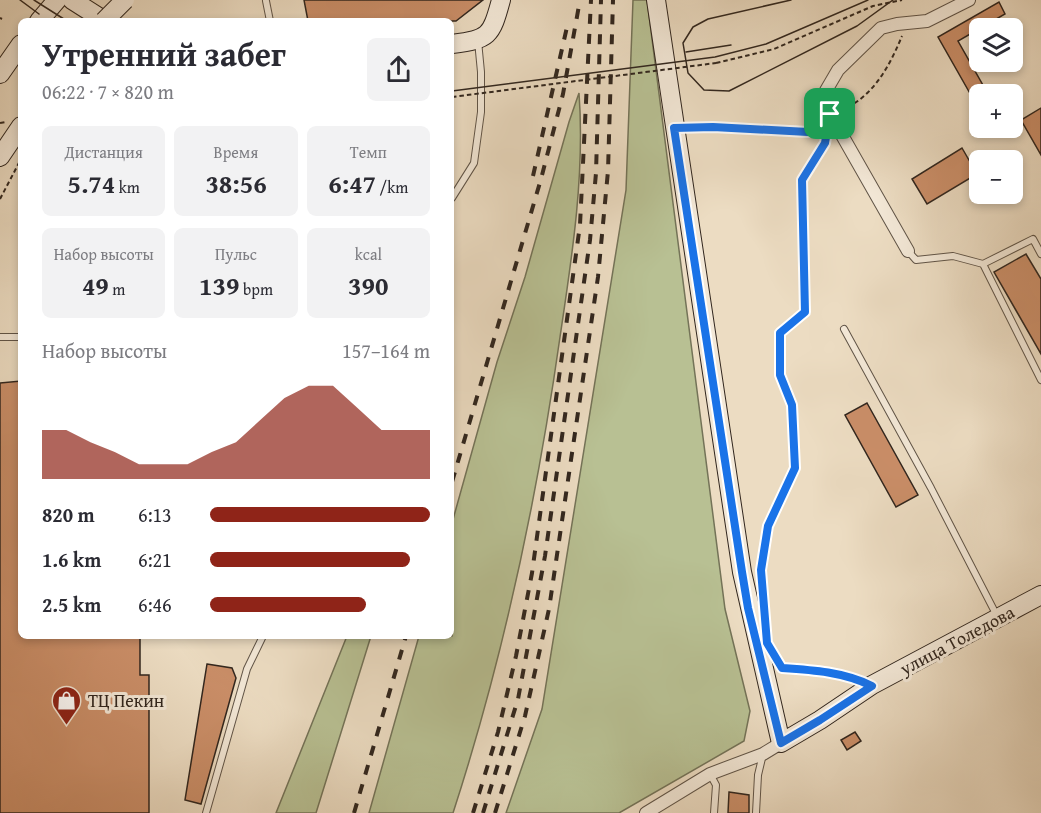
<!DOCTYPE html>
<html lang="ru">
<head>
<meta charset="utf-8">
<style>
	body { margin:0; font-family:"Gentium Book Plus",serif; background:#f2f2f3; color:#2b2b33; height:100vh; display:flex; flex-direction:column; font-size:22px; white-space:nowrap }
	* { box-sizing:border-box; margin:0 }
	p { font-size:20px; color:#7c7c81 }
	.icon { flex:none; width:33px; height:33px; fill:none; stroke:currentColor; stroke-width:2; stroke-linecap:round; stroke-linejoin:round }
	.map { position:relative; flex:1; overflow:hidden }
	.panel { position:absolute; left:18px; top:18px; width:436px; height:621px; display:flex; flex-direction:column; background:#fff; border-radius:9px; box-shadow:0 3px 9px #0003 }
	.panel>* { flex:none }
	.tools { position:absolute; left:969px; top:18px; display:grid; gap:12px }
	.tools a { display:grid; place-items:center; width:54px; height:54px; border-radius:9px; background:#fff; box-shadow:0 3px 9px #0003; font-size:30px }
	.pin { position:absolute; display:grid; place-items:center; width:51px; height:51px; color:#fff; margin:-26px; border-radius:12px; box-shadow:0 3px 9px #0006 }
	.round { display:grid; place-items:center; flex:none; width:63px; height:63px; border-radius:9px; background:#f2f2f3 }
	.summary { display:flex; align-items:center; justify-content:space-between; height:102px; padding:0 24px }
	h1 { font-size:33px; font-weight:700; line-height:45px }
	.figures { display:grid; grid-template-columns:repeat(3,1fr); gap:9px; height:102px; padding:6px 24px }
	.figures div { display:grid; align-content:center; border-radius:9px; background:#f2f2f3; text-align:center }
	.figures b { font-size:26px; font-weight:700 }
	.figures small { font-size:16px; font-weight:400 }
	.figures p { font-size:16px }
	.chart { height:168px; padding:12px 24px }
	.chart p { display:flex; justify-content:space-between }
	.chart svg { width:100%; height:108px; margin-top:6px; fill:#8f2418; opacity:.7 }
	ul { padding:0 24px; list-style:none; font-size:20px }
	li { display:grid; grid-template-columns:96px 72px 1fr; align-items:center; height:45px }
	li i { height:15px; border-radius:8px; background:#8f2418 }
	.map>svg:first-child { display:block }
</style>
</head>
<body>
<div class="map">
<svg width="1041" height="813" viewBox="0 0 1041 813">
	<rect width="100%" height="100%" fill="#ecdcc2"/>
	<filter id="stains"><feTurbulence type="fractalNoise" baseFrequency=".00333" numOctaves="4"/><feColorMatrix values="0 0 0 0 .2 0 0 0 0 .09 0 0 0 0 .02 0 0 0 .5 -.17"/></filter>
	<radialGradient id="worn" r=".72"><stop offset=".6" stop-color="#630" stop-opacity="0"/><stop offset="1" stop-color="#630" stop-opacity=".3"/></radialGradient>
	<g fill="#b8c093" stroke="#747358" stroke-width="1.5">
		<path d="M633,0H647L725,609L750,711L744,741L619,813H506L542,709L626,190Z"/>
		<path d="M579,93C585,174 572,257 560,337C537,500 504,656 453,813H369L419,636H452V523L497,362L525,277L569,122Z"/>
		<path d="M347,636H371L316,813H276Z"/>
	</g>
	<g fill="#ca8e68" stroke="#31261e" stroke-width="1.5">
		<path d="M304,0H483L456,21H308Z"/>
		<path d="M999,2L1005,14L958,41L988,94H980V111L938,37Z"/>
		<path d="M1041,108V155L1021,120Z"/>
		<path d="M962,148L977,174L927,204L912,179Z"/>
		<path d="M1026,254L1041,279V354L994,272Z"/>
		<path d="M21,381V636H140V675H149V813H0V383Z"/>
		<path d="M867,403L918,495L896,507L845,415Z"/>
		<path d="M207,664L232,668L236,678L201,804L185,800Z"/>
		<path d="M855,732L861,741L847,750L841,740Z"/>
		<path d="M729,792L749,795V813H728Z"/>
	</g>
	<g fill="none" stroke-linecap="round" stroke-linejoin="round">
		<defs>
			<g id="lane">
				<path d="M266,1L270,21"/>
				<path d="M808,132L830,114"/>
				<path d="M452,198L474,163L481,112V72L478,41"/>
				<path d="M908,251L916,260L953,256L983,264L1041,380"/>
				<path d="M983,264L1033,239L1041,254"/>
				<path d="M844,329L931,488L997,616"/>
				<path d="M0,337H21"/>
				<path d="M710,774L716,785L714,813"/>
				<path d="M206,813L247,669L263,636"/>
				<path d="M756,813L758,775L763,754"/>
			</g>
			<g id="street">
				<path d="M908,251L830,114L824,94L838,70L881,28L897,24L927,21L969,0"/>
				<path d="M646,813L710,774L763,754L781,743"/>
			</g>
			<g id="secondary">
				<path d="M72,0L105,21"/>
				<path d="M656,0L742,572L781,743L820,720L872,685L1041,595"/>
				<path d="M39,21L57,0"/>
				<path d="M452,44C489,39 491,37 501,0"/>
				<path d="M0,74L21,44"/>
				<path d="M0,157L21,126"/>
			</g>
		</defs>
		<use href="#lane" stroke="#605447" stroke-width="8"/>
		<use href="#street" stroke="#605447" stroke-width="14"/>
		<use href="#secondary" stroke="#31261e" stroke-width="20"/>
		<g stroke="#31261e" stroke-width="2" stroke-dasharray="4.5 3" stroke-linecap="butt">
			<path d="M0,18L2,19"/>
			<path d="M716,63L774,49L873,6L902,0"/>
			<path d="M841,110C873,98 890,65 902,36"/>
			<path d="M0,123L6,122"/>
			<path d="M691,127L799,132"/>
			<path d="M0,199L21,159"/>
			<path d="M762,588L761,570L768,526L795,468L792,405L780,375V333L805,312L802,180L825,143L826,134"/>
			<path d="M779,662L782,668L832,672L856,678"/>
		</g>
		<use href="#lane" stroke="#f3e8d7" stroke-width="6"/>
		<use href="#street" stroke="#f3e8d7" stroke-width="12"/>
		<use href="#secondary" stroke="#f3e8d7" stroke-width="18"/>
		<g stroke="#31261e" stroke-width="1.5">
			<path d="M20,0L39,14"/>
			<path d="M34,0L67,21"/>
			<path d="M791,0L708,19L693,27L683,43L688,73L704,90L729,91L857,26L893,0"/>
			<path d="M686,52L731,45"/>
			<path d="M452,91L715,57L766,44L868,0"/>
		</g>
		<g stroke="#31261e" stroke-width="4" stroke-dasharray="10 10" stroke-linecap="butt">
			<path d="M533,176L567,27"/>
			<path d="M452,482L541,179L563,94L580,0"/>
			<path d="M354,813L406,636"/>
			<path d="M473,813L498,732L516,656L532,573L580,225L591,0"/>
			<path d="M483,813L518,699L545,556L590,240L596,173L601,0"/>
			<path d="M495,813L525,716L549,609L598,277L608,171L613,0"/>
		</g>
		<defs>
			<path id="secondary-bridge" d="M104,21L125,0"/>
		</defs>
		<use href="#secondary-bridge" stroke="#31261e" stroke-width="20" stroke-linecap="butt"/>
		<path stroke="#31261e" stroke-width="2" stroke-dasharray="4.5 3" stroke-linecap="butt" d="M452,97L716,63"/>
		<use href="#secondary-bridge" stroke="#f3e8d7" stroke-width="18"/>
	</g>
	<g fill="none" stroke-linecap="round" stroke-linejoin="round">
		<defs>
			<path id="route" d="M830,114L825,143L802,180L805,312L780,333V375L792,405L795,468L768,526L761,570L767,643L782,668C813,670 844,672 872,686L820,720L781,743L748,608L742,572L674,128L713,127L808,132Z"/>
		</defs>
		<use href="#route" stroke="#fff" stroke-width="12"/>
		<use href="#route" stroke="#1a73e8" stroke-width="8"/>
	</g>
	<defs>
		<symbol id="shop-pin" viewBox="-11 -11 22 30"><path d="M0 17L-7.5 6A9.5 9.5 0 1 1 7.5 6Z" fill="#8f2418" stroke="#f3e8d7"/><path d="M-5-2.5h2.3a2.7 3.5 0 0 1 5.4 0H5L5.5 6h-11ZM-1.5-2.5h3a1.5 2.3 0 0 0-3 0Z" fill="#fff"/></symbol>
	</defs>
	<g fill-rule="evenodd">
		<use href="#shop-pin" x="50" y="684" width="33" height="45"/>
	</g>
	<g text-anchor="middle" dominant-baseline="central" stroke-width="6" stroke-linejoin="round" paint-order="stroke">
		<g font-size="18" fill="#31261e" stroke="#f3e8d7">
			<text transform="translate(957 640) rotate(-28)">улица Толедова</text>
		</g>
		<g font-size="18" fill="#31261e" stroke="#f3e8d7" text-anchor="start">
			<text x="88" y="700">ТЦ Пекин</text>
		</g>
	</g>
	<rect width="100%" height="100%" filter="url(#stains)"/>
	<rect width="100%" height="100%" fill="url(#worn)"/>
</svg>
<div class="tools">
<a><svg class="icon" aria-label="layers" viewBox="0 0 24 24"><path d="M12 4l9 5-9 5-9-5zM3 14l9 5 9-5"/></svg></a>
<a>+</a>
<a>−</a>
</div>
<div class="pin" style="left:830px;top:114px;background:#1e9e55"><svg class="icon" aria-label="arrive" viewBox="0 0 24 24"><path d="M6 21V4h12l-3 4 3 4H6"/></svg></div>
<section class="panel">
<div class="summary"><div><h1>Утренний забег</h1><p>06:22 · 7 × 820 m</p></div><a class="round"><svg class="icon" aria-label="share" viewBox="0 0 24 24"><path d="M12 15V3M7 8l5-5 5 5M5 13v7h14v-7"/></svg></a></div>
<div class="figures">
<div><p>Дистанция</p><b>5.74<small> km</small></b></div>
<div><p>Время</p><b>38:56</b></div>
<div><p>Темп</p><b>6:47<small> /km</small></b></div>
</div>
<div class="figures">
<div><p>Набор высоты</p><b>49<small> m</small></b></div>
<div><p>Пульс</p><b>139<small> bpm</small></b></div>
<div><p>kcal</p><b>390</b></div>
</div>
<div class="chart"><p><span>Набор высоты</span>157–164 m</p>
<svg viewBox="0 0 160 44" preserveAspectRatio="none"><path d="M0 44V24L10 24L20 29L30 33L40 38L50 38L60 38L70 33L80 29L90 20L100 11L110 6L120 6L130 15L140 24L150 24L160 24V44z"/></svg>
</div>
<ul>
<li><b>820 m</b>6:13<i style="width:100%"></i></li>
<li><b>1.6 km</b>6:21<i style="width:91%"></i></li>
<li><b>2.5 km</b>6:46<i style="width:71%"></i></li>
</ul>
</section>
</div>
</body>
</html>
